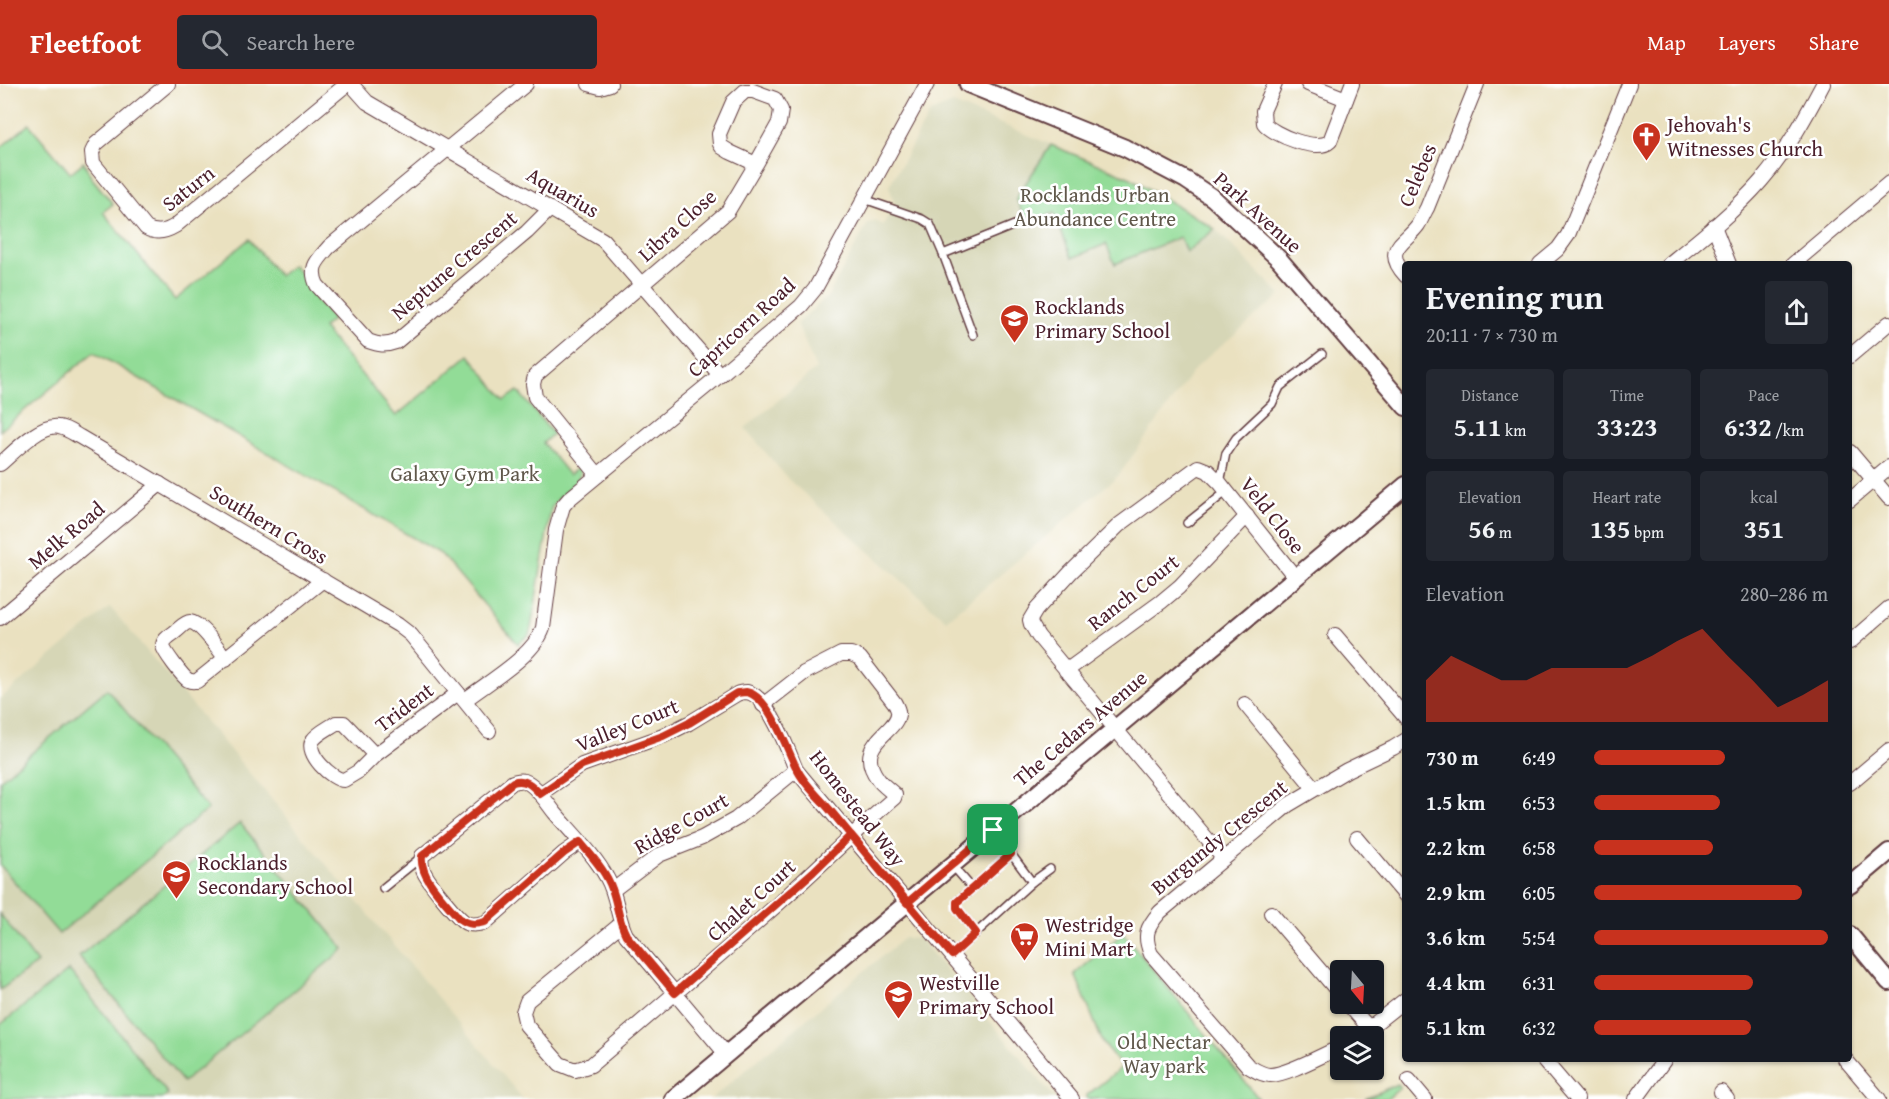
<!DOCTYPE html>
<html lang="en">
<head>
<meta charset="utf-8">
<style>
	body { margin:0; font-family:"Gentium Book Plus",serif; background:#242831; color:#f1f3f6; height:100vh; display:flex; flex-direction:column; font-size:22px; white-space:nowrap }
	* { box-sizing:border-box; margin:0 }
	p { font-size:20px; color:#9ea1a6 }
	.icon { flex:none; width:33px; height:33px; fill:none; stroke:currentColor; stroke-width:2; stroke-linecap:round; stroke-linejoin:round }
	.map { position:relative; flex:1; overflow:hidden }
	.sheet { position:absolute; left:1402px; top:177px; width:450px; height:801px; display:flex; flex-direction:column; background:#171b24; border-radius:6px; box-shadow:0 2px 4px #0004 }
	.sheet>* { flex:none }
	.needle { width:39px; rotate:162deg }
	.fabs { position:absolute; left:1330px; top:876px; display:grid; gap:12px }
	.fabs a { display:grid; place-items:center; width:54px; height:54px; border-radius:6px; background:#171b24; box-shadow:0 2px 4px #0004; font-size:30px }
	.pin { position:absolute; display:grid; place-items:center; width:51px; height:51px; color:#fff; margin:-26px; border-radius:12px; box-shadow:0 3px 9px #0006 }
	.round { display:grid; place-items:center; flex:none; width:63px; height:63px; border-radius:6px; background:#242831 }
	.summary { display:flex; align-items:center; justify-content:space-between; height:102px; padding:0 24px }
	h1 { font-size:33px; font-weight:700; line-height:45px }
	.stats { display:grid; grid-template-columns:repeat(3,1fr); gap:9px; height:102px; padding:6px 24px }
	.stats div { display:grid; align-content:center; border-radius:6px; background:#242831; text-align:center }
	.stats b { font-size:26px; font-weight:700 }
	.stats small { font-size:16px; font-weight:400 }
	.stats p { font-size:16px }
	.chart { height:168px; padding:12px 24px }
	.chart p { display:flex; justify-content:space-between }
	.chart svg { width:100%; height:108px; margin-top:6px; fill:#c8321e; opacity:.7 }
	ul { padding:0 24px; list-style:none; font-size:20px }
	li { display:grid; grid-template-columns:96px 72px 1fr; align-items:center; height:45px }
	li i { height:15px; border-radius:8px; background:#c8321e }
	header { display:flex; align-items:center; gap:36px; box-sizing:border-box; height:84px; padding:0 30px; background:#c8321e; color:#fff }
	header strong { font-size:28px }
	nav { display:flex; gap:33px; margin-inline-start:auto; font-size:21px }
	.search { width:420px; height:54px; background:#242831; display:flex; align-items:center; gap:15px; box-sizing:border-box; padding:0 21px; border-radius:6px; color:#9ea1a6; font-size:22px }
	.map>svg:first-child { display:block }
</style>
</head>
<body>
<header>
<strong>Fleetfoot</strong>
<div class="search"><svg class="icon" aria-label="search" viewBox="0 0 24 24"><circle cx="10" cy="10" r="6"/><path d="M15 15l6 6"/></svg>Search here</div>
<nav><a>Map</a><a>Layers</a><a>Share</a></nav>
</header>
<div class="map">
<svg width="1889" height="1015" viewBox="0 0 1889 1015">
	<rect width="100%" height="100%" fill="#fff"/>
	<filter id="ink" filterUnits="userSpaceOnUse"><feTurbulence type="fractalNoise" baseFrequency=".0167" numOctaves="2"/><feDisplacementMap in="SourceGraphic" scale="12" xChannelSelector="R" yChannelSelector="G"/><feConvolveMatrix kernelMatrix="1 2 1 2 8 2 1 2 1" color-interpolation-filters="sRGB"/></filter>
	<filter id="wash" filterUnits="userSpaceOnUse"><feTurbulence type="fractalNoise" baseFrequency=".008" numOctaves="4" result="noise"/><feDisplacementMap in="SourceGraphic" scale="24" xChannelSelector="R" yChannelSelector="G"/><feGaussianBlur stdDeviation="1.35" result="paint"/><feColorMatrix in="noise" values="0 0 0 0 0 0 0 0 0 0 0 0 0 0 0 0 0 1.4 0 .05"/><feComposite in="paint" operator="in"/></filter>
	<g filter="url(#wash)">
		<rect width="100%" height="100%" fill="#eae1c0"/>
		<g fill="#d6d6b6">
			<path d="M953,20L1131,94L1210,140L1281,211L1197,282L1118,392L946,536L789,396L745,344L816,285L797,239L828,212L868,139L876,137L883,141L895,121L889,102L930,29Z"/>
			<path d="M110,523L523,1015H0V615Z"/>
			<path d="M904,854L920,855L1056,1015H711Z"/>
		</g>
		<g fill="#92dc97" stroke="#6e7e61" stroke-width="1.5">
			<path d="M29,40L70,89L84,78L91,93L113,120L103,128L175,216L249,155L279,192L293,181L303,192L316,215L333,235L323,244L396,332L469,271L505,316L518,307L553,350L543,359L569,391L579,383C586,398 557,410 551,425L531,544L529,551L518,560L441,470L94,268L0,347V64Z"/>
			<path d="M1051,61L1131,94L1215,145L1186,168L1180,153L1115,180L1106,160L1072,174L1054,129L1027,140L1016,114Z"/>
			<path d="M107,605L208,725L59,850L0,781V696Z"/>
			<path d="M240,739L344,865L183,998L79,872Z"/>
			<path d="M0,830L37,879L0,906Z"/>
			<path d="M1123,849L1259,1015H1088L1086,1012L1122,983L1103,959L1075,890Z"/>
			<path d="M69,886L168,1010L162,1015H0V941Z"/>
			<path d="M1397,1000L1400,1004L1387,1015H1365Z"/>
		</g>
	</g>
	<g filter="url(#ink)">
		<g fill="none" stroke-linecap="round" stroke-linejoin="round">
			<defs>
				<g id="service">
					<path d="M864,115L922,135L930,140L943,170L973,251"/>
					<path d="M943,170L1017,140"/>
					<path d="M1220,399L1226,369L1236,354L1272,320L1280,303L1322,270"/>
					<path d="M1187,439L1227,407"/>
					<path d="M994,747L1032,798"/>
					<path d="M952,781L972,804"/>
					<path d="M383,804L420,774"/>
					<path d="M976,849L957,824V818L1011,770"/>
					<path d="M952,871L1032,798L1050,785"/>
				</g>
				<g id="minor">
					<path d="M168,0L96,60L92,68L93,79L146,144C156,150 165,148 175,142L347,0"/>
					<path d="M351,0L367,18L603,156L720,291"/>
					<path d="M526,0L329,163C317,177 309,183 317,201L368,257C379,261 385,262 396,258L527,148L550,125"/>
					<path d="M589,0L600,3L610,0"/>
					<path d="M1275,0L1263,27L1264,39C1273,51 1318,69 1330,57L1352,0"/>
					<path d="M1308,0L1346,15"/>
					<path d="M1714,142L1729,180"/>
					<path d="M1540,180L1558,165L1568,151L1629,0"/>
					<path d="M1669,180C1701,154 1734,128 1761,97C1787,67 1805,34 1823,0"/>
					<path d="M1793,180L1889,99"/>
					<path d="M1406,192C1381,165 1405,159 1418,141C1421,136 1424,129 1427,124L1477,0"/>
					<path d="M1850,272L1889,239"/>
					<path d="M1850,368L1889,414"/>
					<path d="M0,380C13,369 41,339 59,343C66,344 73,349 80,353L398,541L411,551L489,647"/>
					<path d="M598,391L535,313L533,300L535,292L728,127L756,80L779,39L781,26L775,15L753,7H745L733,18L719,50L720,60L722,63L730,68L756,80"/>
					<path d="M1850,416L1889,383"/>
					<path d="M0,534L160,400"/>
					<path d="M1335,551L1406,634"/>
					<path d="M1850,558L1889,524"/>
					<path d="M226,575C219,566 201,539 190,538C185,538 179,545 175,548C170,552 163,555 163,562C164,568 183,593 188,596C192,598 193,597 197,597L323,496"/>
					<path d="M1066,587L1161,518L1179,503L1247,432"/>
					<path d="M465,616C488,598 534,572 543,544L556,446L563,422L569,415L720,291L801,222L815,205L927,0"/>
					<path d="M1245,620L1314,704"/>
					<path d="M375,671L344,639H336C329,644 318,649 313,656C304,669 332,696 344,696L359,687L375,671L458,609"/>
					<path d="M1850,699L1889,666"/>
					<path d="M540,710L582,681L663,652L689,639L737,610C739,609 745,608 747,608C768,611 789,668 796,686L1072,1015"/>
					<path d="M1357,754L1406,812"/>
					<path d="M580,758L564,769L485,839C479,840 472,842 466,839C458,835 426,795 423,786C421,781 421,777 422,772L513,698C518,697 522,695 527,698C538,704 547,719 555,729C572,749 594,770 607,794C617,811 617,833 626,851L726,970"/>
					<path d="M1223,774L1038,552L1031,540L1030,536L1036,526L1071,488L1119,441L1198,383L1208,387L1220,399L1295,493"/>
					<path d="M613,806L659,771L702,754L736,735L796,686"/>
					<path d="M1271,829L1341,911"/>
					<path d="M621,840L527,917L523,928L526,941L560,980L575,986L591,981C654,927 717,874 779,819C818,784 854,748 894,714L895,711C890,706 882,701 878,695C851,658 901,648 898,627C898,626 895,619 894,618L860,574L851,570H841L804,589L763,621"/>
					<path d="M1348,920L1370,945"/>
					<path d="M1359,952L1406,915"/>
					<path d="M1341,963C1324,970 1287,991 1270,991C1262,991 1255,986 1248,982L1151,870C1143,851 1147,843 1160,828L1288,721L1347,686L1393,664L1406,656"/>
					<path d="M1543,975L1577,1015"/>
					<path d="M1845,975L1879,1015"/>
					<path d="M1409,996L1425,1015"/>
					<path d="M1721,1008L1727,1015"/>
					<path d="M1636,1015L1665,975"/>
				</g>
				<g id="tertiary">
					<path d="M968,0L1125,64L1186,96L1213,114L1279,175L1406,323"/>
					<path d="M1850,801L1889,768"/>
					<path d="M1850,851L1889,898"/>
					<path d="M673,1015L1406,401"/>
				</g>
			</defs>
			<use href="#service" stroke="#623c41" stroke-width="10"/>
			<use href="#minor" stroke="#623c41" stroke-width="16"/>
			<use href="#tertiary" stroke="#623c41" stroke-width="20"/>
			<use href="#service" stroke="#fff" stroke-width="7"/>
			<use href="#minor" stroke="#fff" stroke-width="14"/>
			<use href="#tertiary" stroke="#fff" stroke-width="16"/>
		</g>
	</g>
	<g fill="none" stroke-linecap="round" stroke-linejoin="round" filter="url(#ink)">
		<defs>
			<path id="route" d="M993,746L907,819C881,788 856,757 830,726C819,713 803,699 796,683C787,666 769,611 746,608C745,608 739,609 737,609L689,639L663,652L582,681L540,710C532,701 525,694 513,698L422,772C419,794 446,818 459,834C469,841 474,841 485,838L564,769L580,758C592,773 606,787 612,805C618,821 618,836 626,851L675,909L813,788L851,751L952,871L976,849L957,824V818L1011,770L993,746"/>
		</defs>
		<use href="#route" stroke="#fff" stroke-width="12"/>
		<use href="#route" stroke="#c8321e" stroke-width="8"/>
	</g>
	<defs>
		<symbol id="church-pin" viewBox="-11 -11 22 30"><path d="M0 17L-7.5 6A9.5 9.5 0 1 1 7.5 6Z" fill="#c8321e" stroke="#fff"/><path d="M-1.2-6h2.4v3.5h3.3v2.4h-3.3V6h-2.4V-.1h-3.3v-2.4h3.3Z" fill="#fff"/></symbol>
		<symbol id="school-pin" viewBox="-11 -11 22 30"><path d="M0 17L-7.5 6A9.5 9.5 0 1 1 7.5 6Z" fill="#c8321e" stroke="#fff"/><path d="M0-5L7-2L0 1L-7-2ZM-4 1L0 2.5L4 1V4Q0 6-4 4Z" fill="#fff"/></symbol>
		<symbol id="supermarket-pin" viewBox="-11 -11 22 30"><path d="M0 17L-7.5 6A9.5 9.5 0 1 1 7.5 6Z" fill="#c8321e" stroke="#fff"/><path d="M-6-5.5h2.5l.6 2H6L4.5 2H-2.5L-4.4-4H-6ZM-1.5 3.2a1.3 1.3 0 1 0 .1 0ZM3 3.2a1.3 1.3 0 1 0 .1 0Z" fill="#fff"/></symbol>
	</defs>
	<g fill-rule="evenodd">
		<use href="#church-pin" x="1630" y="36" width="33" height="45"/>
		<use href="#school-pin" x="998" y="218" width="33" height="45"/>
		<use href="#school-pin" x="160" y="774" width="33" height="45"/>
		<use href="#supermarket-pin" x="1008" y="836" width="33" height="45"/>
		<use href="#school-pin" x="882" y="894" width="33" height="45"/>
	</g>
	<g text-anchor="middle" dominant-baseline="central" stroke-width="5" stroke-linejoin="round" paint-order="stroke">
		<g font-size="21" fill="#4a1f2b" stroke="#fff" text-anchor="start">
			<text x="1667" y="40">Jehovah's<tspan x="1667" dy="24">Witnesses Church</tspan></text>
			<text x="1035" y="222">Rocklands<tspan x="1035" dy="24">Primary School</tspan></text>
			<text x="198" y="778">Rocklands<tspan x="198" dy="24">Secondary School</tspan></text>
			<text x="1045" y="840">Westridge<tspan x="1045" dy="24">Mini Mart</tspan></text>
			<text x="919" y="898">Westville<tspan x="919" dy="24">Primary School</tspan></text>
		</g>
		<g font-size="21" fill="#4a1f2b" stroke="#fff">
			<text transform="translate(1417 91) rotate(-67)">Celebes</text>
			<text transform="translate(188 104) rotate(-38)">Saturn</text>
			<text transform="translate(563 108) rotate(30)">Aquarius</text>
			<text transform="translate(1258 128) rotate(42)">Park Avenue</text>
			<text transform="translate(677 141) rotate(-42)">Libra Close</text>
			<text transform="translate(454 181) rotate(-40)">Neptune Crescent</text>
			<text transform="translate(741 243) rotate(-42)">Capricorn Road</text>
			<text transform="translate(1273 431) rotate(52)">Veld Close</text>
			<text transform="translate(269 440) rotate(31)">Southern Cross</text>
			<text transform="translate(66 451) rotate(-40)">Melk Road</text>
			<text transform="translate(1133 508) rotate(-38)">Ranch Court</text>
			<text transform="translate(404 623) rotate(-37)">Trident</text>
			<text transform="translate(627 641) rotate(-22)">Valley Court</text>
			<text transform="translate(1080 644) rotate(-40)">The Cedars Avenue</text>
			<text transform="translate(858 724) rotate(52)">Homestead Way</text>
			<text transform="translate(681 739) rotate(-29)">Ridge Court</text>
			<text transform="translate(1219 753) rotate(-39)">Burgundy Crescent</text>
			<text transform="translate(751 816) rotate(-42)">Chalet Court</text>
		</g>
		<g font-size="21" fill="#60584b" stroke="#fff">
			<text x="1095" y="110">Rocklands Urban<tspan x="1095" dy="24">Abundance Centre</tspan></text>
			<text x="465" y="389">Galaxy Gym Park</text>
			<text x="1164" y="957">Old Nectar<tspan x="1164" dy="24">Way park</tspan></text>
		</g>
	</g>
</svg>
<div class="fabs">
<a><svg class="needle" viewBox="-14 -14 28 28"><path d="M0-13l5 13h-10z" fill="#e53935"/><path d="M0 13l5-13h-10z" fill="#9ea1a6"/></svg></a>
<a><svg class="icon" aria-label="layers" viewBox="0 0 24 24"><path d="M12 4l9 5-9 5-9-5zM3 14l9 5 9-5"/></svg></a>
</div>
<div class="pin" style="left:993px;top:746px;background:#1e9e55"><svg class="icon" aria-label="arrive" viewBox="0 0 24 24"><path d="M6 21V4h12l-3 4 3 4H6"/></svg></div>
<section class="sheet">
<div class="summary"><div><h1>Evening run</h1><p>20:11 · 7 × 730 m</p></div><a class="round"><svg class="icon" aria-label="share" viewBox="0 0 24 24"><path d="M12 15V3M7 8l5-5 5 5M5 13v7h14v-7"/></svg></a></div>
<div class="stats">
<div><p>Distance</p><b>5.11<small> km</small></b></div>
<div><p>Time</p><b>33:23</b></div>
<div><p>Pace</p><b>6:32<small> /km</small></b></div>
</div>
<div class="stats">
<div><p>Elevation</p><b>56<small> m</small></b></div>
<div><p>Heart rate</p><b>135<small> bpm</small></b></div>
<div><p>kcal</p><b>351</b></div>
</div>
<div class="chart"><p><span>Elevation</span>280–286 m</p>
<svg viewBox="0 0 160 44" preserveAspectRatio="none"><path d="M0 44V27L10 17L20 22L30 27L40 27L50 22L60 22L70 22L80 22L90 17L100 11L110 6L120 17L130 27L140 38L150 33L160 27V44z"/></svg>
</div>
<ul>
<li><b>730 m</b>6:49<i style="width:56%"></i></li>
<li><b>1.5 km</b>6:53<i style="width:54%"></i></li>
<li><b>2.2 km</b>6:58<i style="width:51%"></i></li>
<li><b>2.9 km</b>6:05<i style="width:89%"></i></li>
<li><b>3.6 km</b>5:54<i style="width:100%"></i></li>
<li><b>4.4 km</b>6:31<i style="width:68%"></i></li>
<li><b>5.1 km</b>6:32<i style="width:67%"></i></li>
</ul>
</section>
</div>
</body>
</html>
